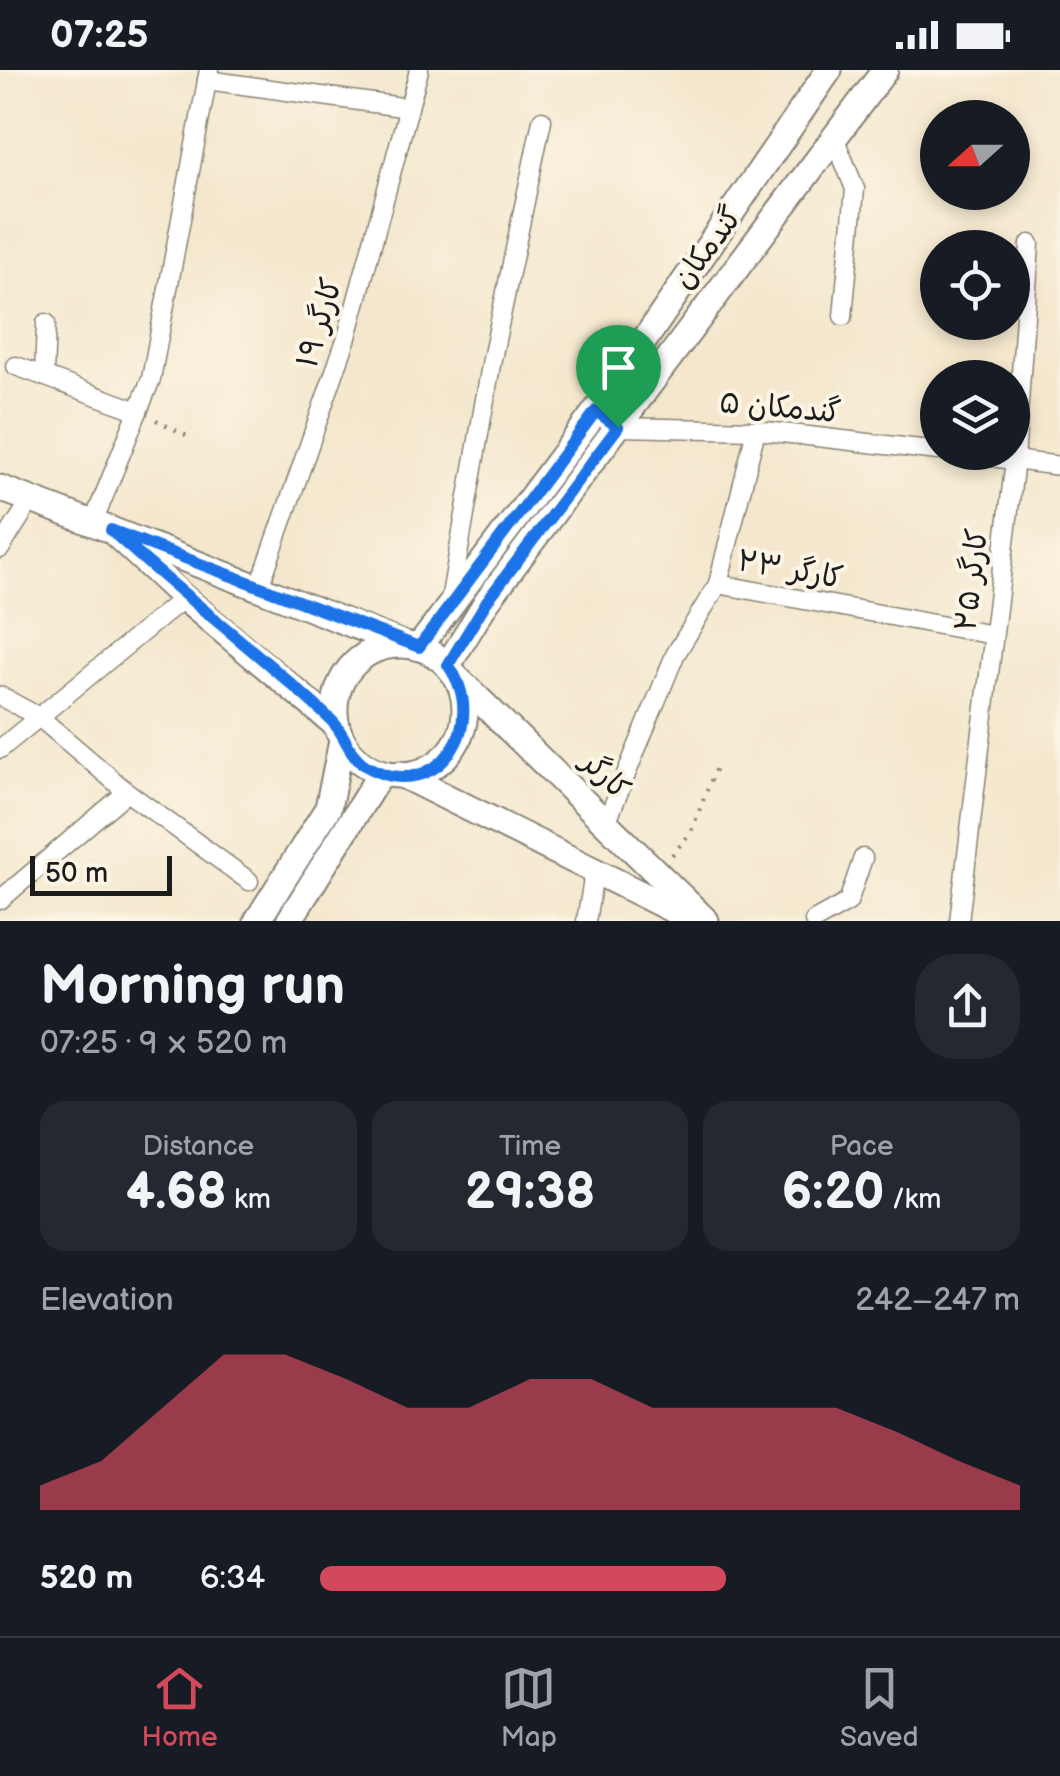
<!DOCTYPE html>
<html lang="en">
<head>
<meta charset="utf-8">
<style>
	body { margin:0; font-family:"Balsamiq Sans","Playpen Sans Arabic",sans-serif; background:#242831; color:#f1f3f6; height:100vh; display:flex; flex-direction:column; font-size:38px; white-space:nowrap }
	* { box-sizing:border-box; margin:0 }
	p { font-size:32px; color:#9ea1a6 }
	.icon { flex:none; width:55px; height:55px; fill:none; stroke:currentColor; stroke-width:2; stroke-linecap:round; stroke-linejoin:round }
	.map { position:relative; height:851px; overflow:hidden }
	.details { display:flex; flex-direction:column; background:#171b24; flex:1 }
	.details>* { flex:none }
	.needle { width:65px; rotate:249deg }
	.fabs { position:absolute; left:920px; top:30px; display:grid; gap:20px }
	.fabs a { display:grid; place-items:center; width:110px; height:110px; border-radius:50%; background:#171b24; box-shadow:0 5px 15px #0003; font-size:50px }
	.scale { position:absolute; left:30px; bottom:25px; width:142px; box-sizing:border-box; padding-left:10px; border:5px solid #1c1c1c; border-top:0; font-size:28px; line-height:35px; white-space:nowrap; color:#1c1c1c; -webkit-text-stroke:8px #fcf5e5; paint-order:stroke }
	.pin { position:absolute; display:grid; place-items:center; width:85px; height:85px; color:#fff; margin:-102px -42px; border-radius:50% 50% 50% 0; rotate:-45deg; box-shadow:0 0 10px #0007 }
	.pin .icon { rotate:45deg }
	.round { display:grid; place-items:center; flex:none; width:105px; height:105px; border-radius:40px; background:#242831 }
	.headline { display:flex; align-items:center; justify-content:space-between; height:170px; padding:0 40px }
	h1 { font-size:55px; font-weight:700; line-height:75px }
	.figures { display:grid; grid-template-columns:repeat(3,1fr); gap:15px; height:170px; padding:10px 40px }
	.figures div { display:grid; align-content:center; border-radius:25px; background:#242831; text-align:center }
	.figures b { font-size:50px; font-weight:700 }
	.figures small { font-size:28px; font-weight:400 }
	.figures p { font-size:28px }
	.chart { height:280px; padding:20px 40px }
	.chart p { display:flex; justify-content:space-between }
	.chart svg { width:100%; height:180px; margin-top:10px; fill:#d1495b; opacity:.7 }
	ul { padding:0 40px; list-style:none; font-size:32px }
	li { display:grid; grid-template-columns:160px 120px 1fr; align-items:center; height:75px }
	li i { height:25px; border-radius:12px; background:#d1495b }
	.status { display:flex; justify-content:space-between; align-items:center; height:70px; padding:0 50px; background:#171b24; direction:ltr }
	.status svg { height:28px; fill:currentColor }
	.tabs { display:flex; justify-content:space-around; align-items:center; height:140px; border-top:2px solid #363941; background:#171b24; font-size:28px; color:#9ea1a6 }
	.tabs a { display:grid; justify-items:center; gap:5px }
	.tabs .on { color:#d1495b }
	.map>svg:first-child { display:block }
</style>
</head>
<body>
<div class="status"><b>07:25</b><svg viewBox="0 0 49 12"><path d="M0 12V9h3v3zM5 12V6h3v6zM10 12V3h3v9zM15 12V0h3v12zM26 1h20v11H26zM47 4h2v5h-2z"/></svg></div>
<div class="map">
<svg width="1060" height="851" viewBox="0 0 1060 851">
	<rect width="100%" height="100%" fill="#fcf5e5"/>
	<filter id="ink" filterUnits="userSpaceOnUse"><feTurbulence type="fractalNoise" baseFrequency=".01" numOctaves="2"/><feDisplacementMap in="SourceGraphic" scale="20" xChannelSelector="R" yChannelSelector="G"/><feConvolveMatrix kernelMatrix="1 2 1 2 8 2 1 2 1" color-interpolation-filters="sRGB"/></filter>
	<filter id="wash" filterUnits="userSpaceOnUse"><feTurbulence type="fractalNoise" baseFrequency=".0048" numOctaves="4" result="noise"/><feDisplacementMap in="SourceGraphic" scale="40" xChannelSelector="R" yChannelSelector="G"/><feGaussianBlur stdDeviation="2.25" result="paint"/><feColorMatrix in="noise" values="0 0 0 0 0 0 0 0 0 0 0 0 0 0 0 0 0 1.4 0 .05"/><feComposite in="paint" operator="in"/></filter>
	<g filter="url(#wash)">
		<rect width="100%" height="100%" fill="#f4e7cd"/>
	</g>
	<g filter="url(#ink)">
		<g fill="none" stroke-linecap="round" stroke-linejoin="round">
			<defs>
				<g id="street">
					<path d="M207,10L409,38"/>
					<path d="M834,67L855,119L843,246"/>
					<path d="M16,296L138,341"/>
					<path d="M44,306L46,253"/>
					<path d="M618,357L756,360L938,381"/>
					<path d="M951,382L1060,396"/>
					<path d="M93,453L151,309L209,0"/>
					<path d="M0,479L31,430"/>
					<path d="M718,514L756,360"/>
					<path d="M259,518L347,267L419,0"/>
					<path d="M450,531L492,289L542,50"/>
					<path d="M0,626L39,647L127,722L249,811"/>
					<path d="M0,679L184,528"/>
					<path d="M606,753L675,585L718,514L993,565"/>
					<path d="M0,830L127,722"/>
					<path d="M586,851L594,804"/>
					<path d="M814,851L848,832L863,788"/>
					<path d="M959,851L1015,390L1030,174"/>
				</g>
				<g id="secondary">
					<path d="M0,418L111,460"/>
					<circle cx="400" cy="640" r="65"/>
					<path d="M419,577L596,341L829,0"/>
					<path d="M448,595L487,531L885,0"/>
					<path d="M459,610L706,851"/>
					<path d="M336,655L184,528L111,460L402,574"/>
					<path d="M400,704L695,851"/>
					<path d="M257,851L328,738L342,671"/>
					<path d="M289,851L381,703"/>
				</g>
			</defs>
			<use href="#street" stroke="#888274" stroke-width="21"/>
			<use href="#secondary" stroke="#888274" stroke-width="29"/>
			<g stroke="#888274" stroke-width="4" stroke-dasharray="2.5 8" stroke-linecap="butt">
				<path d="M156,350L187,366"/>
				<path d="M672,785L691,762L718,692"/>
			</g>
			<use href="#street" stroke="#fff" stroke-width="18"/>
			<use href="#secondary" stroke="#fff" stroke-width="25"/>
		</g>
	</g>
	<g fill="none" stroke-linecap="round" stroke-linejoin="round" filter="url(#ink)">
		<defs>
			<path id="route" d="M596,341L618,357L487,531L448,595C491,654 437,734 370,698C348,687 347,666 332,651C262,584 182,526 111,460L419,577Z"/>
		</defs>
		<use href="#route" stroke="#fff" stroke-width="20"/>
		<use href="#route" stroke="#1a73e8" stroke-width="12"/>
	</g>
	<g text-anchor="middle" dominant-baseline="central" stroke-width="8" stroke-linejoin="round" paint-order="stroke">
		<g font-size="30" fill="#1c1c1c" stroke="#fcf5e5">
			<text transform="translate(708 178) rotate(-53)">گندمکان</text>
			<text transform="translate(320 253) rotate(-73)">کارگر ۱۹</text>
			<text transform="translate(780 338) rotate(5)">گندمکان ۵</text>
			<text transform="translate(790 500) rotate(10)">کارگر ۲۳</text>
			<text transform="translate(972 510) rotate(-83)">کارگر ۲۵</text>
			<text transform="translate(605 706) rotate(44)">کارگر</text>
		</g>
	</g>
</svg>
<div class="fabs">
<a><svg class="needle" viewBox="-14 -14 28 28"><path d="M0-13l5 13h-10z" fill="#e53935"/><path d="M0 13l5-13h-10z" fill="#9ea1a6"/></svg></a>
<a><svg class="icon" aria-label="locate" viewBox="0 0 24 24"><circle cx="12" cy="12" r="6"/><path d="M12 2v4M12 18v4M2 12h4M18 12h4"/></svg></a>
<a><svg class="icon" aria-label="layers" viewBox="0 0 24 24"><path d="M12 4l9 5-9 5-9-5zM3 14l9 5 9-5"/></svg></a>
</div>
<div class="scale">50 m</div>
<div class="pin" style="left:618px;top:357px;background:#1e9e55"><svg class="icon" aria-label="arrive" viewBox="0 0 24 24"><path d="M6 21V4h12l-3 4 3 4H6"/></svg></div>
</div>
<section class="details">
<div class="headline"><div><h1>Morning run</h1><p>07:25 · 9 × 520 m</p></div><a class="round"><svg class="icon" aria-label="share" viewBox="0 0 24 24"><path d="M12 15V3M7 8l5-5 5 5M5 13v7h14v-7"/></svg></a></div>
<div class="figures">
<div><p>Distance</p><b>4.68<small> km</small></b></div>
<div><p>Time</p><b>29:38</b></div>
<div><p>Pace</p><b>6:20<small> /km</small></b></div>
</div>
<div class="chart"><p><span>Elevation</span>242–247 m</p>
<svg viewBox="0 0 160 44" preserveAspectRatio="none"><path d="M0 44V38L10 32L20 19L30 6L40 6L50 12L60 19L70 19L80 12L90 12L100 19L110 19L120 19L130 19L140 25L150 32L160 38V44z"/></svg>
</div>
<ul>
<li><b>520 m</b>6:34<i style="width:58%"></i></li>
</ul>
</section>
<nav class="tabs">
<a class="on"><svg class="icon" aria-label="home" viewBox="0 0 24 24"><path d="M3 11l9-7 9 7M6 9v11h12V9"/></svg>Home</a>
<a><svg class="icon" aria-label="map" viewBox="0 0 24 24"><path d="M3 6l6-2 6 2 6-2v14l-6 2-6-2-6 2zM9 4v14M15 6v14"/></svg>Map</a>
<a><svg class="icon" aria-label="saved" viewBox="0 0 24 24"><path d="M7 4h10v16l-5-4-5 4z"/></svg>Saved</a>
</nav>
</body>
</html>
